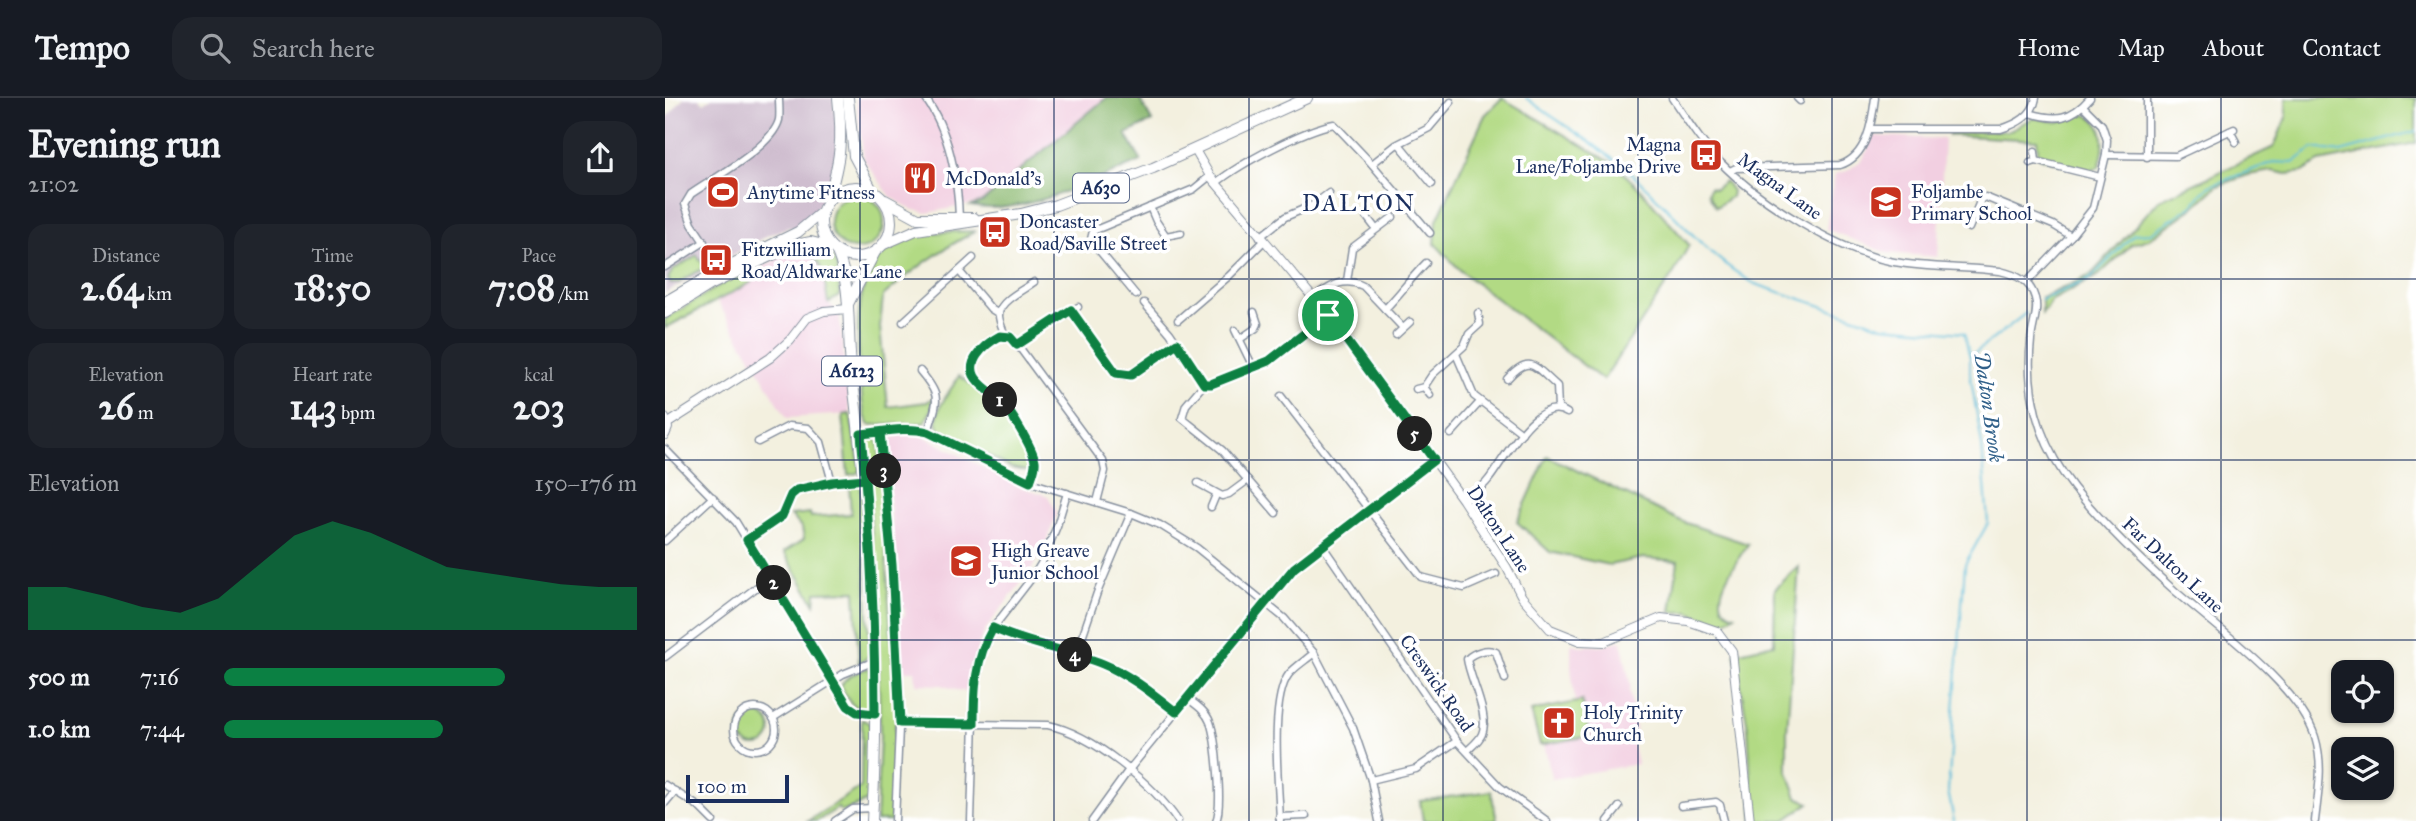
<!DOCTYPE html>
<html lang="en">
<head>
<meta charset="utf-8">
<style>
	body { margin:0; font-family:"IM FELL Great Primer",serif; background:#20242c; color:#f1f3f6; height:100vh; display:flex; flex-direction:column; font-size:26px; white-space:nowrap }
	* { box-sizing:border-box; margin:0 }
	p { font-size:23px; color:#9ea1a6 }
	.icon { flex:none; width:38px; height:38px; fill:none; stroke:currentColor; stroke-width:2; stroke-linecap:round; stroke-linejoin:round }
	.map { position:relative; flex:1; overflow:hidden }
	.side { display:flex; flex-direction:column; background:#171b24; width:665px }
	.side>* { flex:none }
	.tools { position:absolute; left:1666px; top:562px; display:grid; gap:14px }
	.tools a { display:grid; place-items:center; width:63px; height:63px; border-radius:14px; background:#171b24; box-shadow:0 2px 5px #0004; font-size:35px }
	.scale { position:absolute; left:21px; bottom:18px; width:103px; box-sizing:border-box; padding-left:7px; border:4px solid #1b2f5e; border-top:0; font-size:19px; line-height:24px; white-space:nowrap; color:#1b2f5e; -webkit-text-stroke:5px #fff; paint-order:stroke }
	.pin { position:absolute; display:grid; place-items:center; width:60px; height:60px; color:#fff; margin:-30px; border:4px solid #fff; border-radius:50%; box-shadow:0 2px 7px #0007 }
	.km { position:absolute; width:35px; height:35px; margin:-18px; border-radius:50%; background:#222; color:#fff; font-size:19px; line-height:35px; text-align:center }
	.round { display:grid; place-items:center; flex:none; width:74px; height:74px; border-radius:21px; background:#20242c }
	.head { display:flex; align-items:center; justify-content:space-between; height:119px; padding:0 28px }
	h1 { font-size:38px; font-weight:800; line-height:52px }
	.stats { display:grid; grid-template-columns:repeat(3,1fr); gap:10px; height:119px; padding:7px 28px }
	.stats div { display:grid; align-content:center; border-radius:18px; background:#20242c; text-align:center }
	.stats b { font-size:35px; font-weight:800 }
	.stats small { font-size:19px; font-weight:400 }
	.stats p { font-size:19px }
	.chart { height:196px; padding:14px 28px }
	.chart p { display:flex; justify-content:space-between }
	.chart svg { width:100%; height:126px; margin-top:7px; fill:#0b8043; opacity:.7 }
	ul { padding:0 28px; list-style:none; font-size:23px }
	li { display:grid; grid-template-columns:112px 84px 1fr; align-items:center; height:52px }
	li i { height:18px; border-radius:9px; background:#0b8043 }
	header { display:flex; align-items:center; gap:42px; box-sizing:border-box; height:98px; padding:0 35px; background:#171b24; border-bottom:2px solid #363941 }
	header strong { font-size:33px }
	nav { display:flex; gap:38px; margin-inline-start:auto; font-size:24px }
	.search { width:490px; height:63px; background:#20242c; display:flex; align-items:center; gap:18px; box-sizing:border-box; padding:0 24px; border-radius:21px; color:#9ea1a6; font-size:26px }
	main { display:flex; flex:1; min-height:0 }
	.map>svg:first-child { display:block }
</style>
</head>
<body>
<header>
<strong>Tempo</strong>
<div class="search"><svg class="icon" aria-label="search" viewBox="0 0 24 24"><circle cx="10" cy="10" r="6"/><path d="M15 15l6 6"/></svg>Search here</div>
<nav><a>Home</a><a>Map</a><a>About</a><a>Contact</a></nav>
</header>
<main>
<section class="side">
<div class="head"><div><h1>Evening run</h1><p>21:02</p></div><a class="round"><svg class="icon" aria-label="share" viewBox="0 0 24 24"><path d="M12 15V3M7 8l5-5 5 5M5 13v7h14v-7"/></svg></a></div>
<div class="stats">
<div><p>Distance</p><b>2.64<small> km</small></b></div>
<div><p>Time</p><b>18:50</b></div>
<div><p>Pace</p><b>7:08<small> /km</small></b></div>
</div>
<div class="stats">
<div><p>Elevation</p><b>26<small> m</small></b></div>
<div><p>Heart rate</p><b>143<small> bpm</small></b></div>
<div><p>kcal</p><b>203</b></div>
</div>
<div class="chart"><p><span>Elevation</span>150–176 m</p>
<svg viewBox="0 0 160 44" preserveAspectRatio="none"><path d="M0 44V29L10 29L20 32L30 36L40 38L50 33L60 22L70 11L80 6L90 10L100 16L110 22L120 24L130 26L140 28L150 29L160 29V44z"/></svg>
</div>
<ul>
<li><b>500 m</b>7:16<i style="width:68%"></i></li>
<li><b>1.0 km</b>7:44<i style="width:53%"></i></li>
</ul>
</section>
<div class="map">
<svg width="1751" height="723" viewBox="0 0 1751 723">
	<rect width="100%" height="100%" fill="#fff"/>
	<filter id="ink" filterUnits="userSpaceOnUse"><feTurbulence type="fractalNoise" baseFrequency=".0143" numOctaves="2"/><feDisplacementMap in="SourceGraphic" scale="14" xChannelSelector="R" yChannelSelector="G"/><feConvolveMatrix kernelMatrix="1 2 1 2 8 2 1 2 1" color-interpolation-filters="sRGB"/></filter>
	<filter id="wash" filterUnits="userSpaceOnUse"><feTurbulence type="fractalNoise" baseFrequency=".00686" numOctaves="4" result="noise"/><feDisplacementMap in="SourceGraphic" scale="28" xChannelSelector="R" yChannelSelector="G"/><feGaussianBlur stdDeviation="1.57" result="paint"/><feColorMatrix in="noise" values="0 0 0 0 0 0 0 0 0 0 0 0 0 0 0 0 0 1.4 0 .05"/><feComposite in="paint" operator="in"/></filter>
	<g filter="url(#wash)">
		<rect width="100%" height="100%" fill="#f3f0df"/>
		<g fill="#f2cfe1">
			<path d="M191,0H441L317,104L262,115L246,111L226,99L199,62Z"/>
			<path d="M1209,38L1279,41L1273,159L1222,155L1161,131L1170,76L1182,73L1198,61Z"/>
			<path d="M130,152L142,154L151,159L156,167L163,205L174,215L185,316L122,320L52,203L67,193L86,184L83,176Z"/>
			<path d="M243,336L258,338L352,387L383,398L392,415L379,450L368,469L323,528L314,545L306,577L305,594L291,592L277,587L251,586L250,573H236L234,519L240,518L239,510L233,509L221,350L224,340Z"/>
			<path d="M956,542L966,590H964L971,633L965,635L972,666L887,681L879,646L924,638L917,603L910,604L906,570V546L917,548L941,547Z"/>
		</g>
		<path fill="#cfbdcf" d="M19,0H34L39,5L47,0H168L173,37L171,58L161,94L149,115L131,131L124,129L103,137L0,195V22Z"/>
		<g fill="#b2da84" stroke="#668471" stroke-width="2">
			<path d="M837,0L949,66L976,92L1024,147L1010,173L938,282L797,174L770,146L772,122L820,17Z"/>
			<path d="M1621,0H1751V45L1654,64L1638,74L1622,76L1607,73L1583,77L1552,88L1528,110L1484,141L1467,146L1434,177L1387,202L1377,216V200L1426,177L1494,102L1609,49L1622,17Z"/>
			<path d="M1417,16C1442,21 1441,50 1434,69L1425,73L1376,60L1373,54L1372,42L1284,37L1285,34L1343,33L1368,20L1393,24Z"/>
			<path d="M1060,83L1067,93L1066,99L1051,109L1043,95L1045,89L1050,91Z"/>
			<circle cx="192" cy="124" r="27"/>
			<path d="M311,133C276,151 247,172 218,198L215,229L223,309L262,304L269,299L266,313L259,325L205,327C196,318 196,285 195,271C190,223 190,155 247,138C268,133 291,134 311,133Z"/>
			<path d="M142,148C174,152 175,170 174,198L163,205C158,178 161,158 130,152Z"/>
			<path d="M32,157L40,169L13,185L6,186L3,180L8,172Z"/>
			<path d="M83,176L87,184L0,230V221L65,181Z"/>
			<path d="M294,278L328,302L336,311L366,365L362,373L346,370L274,331C266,313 286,293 294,278Z"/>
			<path d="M185,316L195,369L193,375L183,377L178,317Z"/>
			<path d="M210,338L214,345L231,615L226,723H211L215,639L212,509L200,344L203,339Z"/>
			<path d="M882,358L1018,424L1083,446C1073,462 1036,509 1070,517L1056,526L1024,514H1006L1013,463L978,460L944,467L885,454L852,424Z"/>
			<path d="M192,384L196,389L205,552L204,558L194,566L190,493L151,494L150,506L119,454L139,441L137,430L126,417L145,415L146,419L186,416L184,385Z"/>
			<path d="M1134,468L1122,633V672L1132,699L1144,705L1119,723H1088L1083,630L1070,555L1109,546L1110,491Z"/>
			<path d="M205,569V607C190,618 182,600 176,589C179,577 194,574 205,569Z"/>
			<path d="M917,603L925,638L875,647L866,613Z"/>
			<circle cx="90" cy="632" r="16"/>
			<path d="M197,621L205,626L203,703L177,714L173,710L152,723H143L196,689Z"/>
			<path d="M826,693L832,723H758L755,703Z"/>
		</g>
		<path fill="#8dba72" stroke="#547468" stroke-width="2" d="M441,0H474L487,23L461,36L476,63C429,82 357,119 306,108L317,104Z"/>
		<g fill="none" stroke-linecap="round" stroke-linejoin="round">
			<g stroke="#5bbcda" stroke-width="2">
				<path d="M861,0C893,24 930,45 962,72C1006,109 1038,157 1090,186L1218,228L1299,235L1305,259V275L1317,347L1323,425L1300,466L1283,693L1289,723"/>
				<path d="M1376,202L1425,181L1469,136L1486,135L1528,107L1536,96L1545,88L1608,64L1628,65L1648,50L1676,54L1751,33"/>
				<path d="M1305,259L1361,215"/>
			</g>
		</g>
	</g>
	<g filter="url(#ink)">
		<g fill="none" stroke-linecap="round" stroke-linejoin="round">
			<defs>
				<g id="minor">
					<path d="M260,0C284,32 293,81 294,120"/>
					<path d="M1007,0C1022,22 1036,45 1055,64C1093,103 1174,154 1229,164C1263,170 1300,169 1335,173C1351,177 1365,182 1370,200C1374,213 1367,228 1366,242C1360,298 1374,346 1409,390C1439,427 1473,460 1509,492C1550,528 1634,588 1650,639C1659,668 1653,694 1650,723"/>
					<path d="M1132,0L1135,3"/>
					<path d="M1365,15C1391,23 1406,22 1425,0"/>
					<path d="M1205,31H1336C1352,26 1368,18 1371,0"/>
					<path d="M1565,33L1571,44"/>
					<path d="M734,46L767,86"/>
					<path d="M1441,57L1511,58L1569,31"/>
					<path d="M1482,59V0"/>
					<path d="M1371,63L1435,79"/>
					<path d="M1365,65L1371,63L1370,54"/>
					<path d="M707,66L731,47L764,30L786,4"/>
					<path d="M1065,73L1071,70L1175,67C1202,59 1207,24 1210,0"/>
					<path d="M551,85C576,65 638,32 669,26L707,66L765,135"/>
					<path d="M485,109L491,123L501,138"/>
					<path d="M701,118L711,131"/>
					<path d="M1304,130L1316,101L1320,99L1388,127L1406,138"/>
					<path d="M595,139L620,119L648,107L664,95"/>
					<path d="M493,151L501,138L516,135"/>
					<path d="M0,169L39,144L27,126L20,106L26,96C49,80 107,49 114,22C115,15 114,7 114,0"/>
					<path d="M294,173L326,211L334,216"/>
					<path d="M682,183L687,150L728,119"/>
					<path d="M1362,184L1406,138L1428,110L1441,57L1442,42L1437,27L1418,8"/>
					<path d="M471,197L428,145L426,141L428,133L529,91L545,78"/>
					<path d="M648,200C665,189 677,178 698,188L738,230"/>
					<path d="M479,205L505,235L539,286"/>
					<path d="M720,211C735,196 746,180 761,165"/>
					<path d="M406,212L443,264L451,275L457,277H466L512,245"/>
					<path d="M513,222L564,178L599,143"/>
					<path d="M238,224L308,160"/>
					<path d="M570,232L588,269"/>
					<path d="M731,237L745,224"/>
					<path d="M340,238C338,231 333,222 334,215C336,202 360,191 369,184"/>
					<path d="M575,241L591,230L593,226L589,214"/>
					<path d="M352,247L413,209"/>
					<path d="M791,256L809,298L857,335"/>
					<path d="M255,273C278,300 272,302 263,334"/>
					<path d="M842,281C865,255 870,269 892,288L893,311"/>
					<path d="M539,286L521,307L517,320L557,352L611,415"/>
					<path d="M539,286H546L604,263L663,217"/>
					<path d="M759,289L767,277L799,248L804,236L815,226L813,215"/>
					<path d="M751,291L759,289L765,297"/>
					<path d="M616,298L756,479L799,490L831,476"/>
					<path d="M215,334L227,467L235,607L230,723"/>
					<path d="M196,336L246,331L263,334L365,384L466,415L495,427L532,450L619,520L649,555L688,630L706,682L714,723"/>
					<path d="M786,336L815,304"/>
					<path d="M93,344L124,328L143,330L156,344L167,384"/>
					<path d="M0,351L71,424L183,608L192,614L210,616"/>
					<path d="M365,384C367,377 371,370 370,363C368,350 344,311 335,302C328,295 320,291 314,284C296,266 320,246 335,238L345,239L349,242L438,363L440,373L432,404"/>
					<path d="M533,385L557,398L564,396L583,382"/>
					<path d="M798,402C807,396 817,391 824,381C839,362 873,295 902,315"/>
					<path d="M546,409L551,397"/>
					<path d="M82,441L117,418L126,397L132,392L167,384L200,381"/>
					<path d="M0,443L48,399"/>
					<path d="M657,447L792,643L835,689L882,723"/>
					<path d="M328,530C363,548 402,551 438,566C465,577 488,595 511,614"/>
					<path d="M411,557L432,495L466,415"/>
					<path d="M0,559L105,479"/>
					<path d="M522,600C531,607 541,613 545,624C551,640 558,708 551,723"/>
					<circle cx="90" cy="631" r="21"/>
					<path d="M108,620L178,576L210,563"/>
					<path d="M235,625L383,627C427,636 488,686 513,723"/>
					<path d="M802,653C807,648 814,643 817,636C825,617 805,582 802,561C809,554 822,550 831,554L840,581"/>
					<path d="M706,682L751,671L792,643"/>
					<path d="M0,687L33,708L48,723"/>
					<path d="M0,705L10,693"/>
					<path d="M1016,708L1051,704L1055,707L1059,723"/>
					<path d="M614,719L641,718"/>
					<path d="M170,723L188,711L207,710"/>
					<path d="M306,723L310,587L314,559L328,530L369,477L377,464L392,428L402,395"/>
					<path d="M427,723L463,673L629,470L769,361"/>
					<path d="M615,723C614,689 604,602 624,576C631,568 641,562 649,555"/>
					<path d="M943,723L954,709"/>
				</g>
				<g id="tertiary">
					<path d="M530,52L545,78L677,234L798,402L842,470L857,499L885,531L915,543L939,544L996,520L1023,523L1052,533L1067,553L1085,723"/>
					<path d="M0,320L3,330L0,337"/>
					<path d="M2,326L105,260L125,242L142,220L159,213L183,211"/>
				</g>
				<g id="primary">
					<path d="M183,0L189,58L207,92"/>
					<circle cx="191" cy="124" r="35"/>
					<path d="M220,102L253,120H309"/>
					<path d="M163,103C175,62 178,43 173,0"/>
					<path d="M219,146L251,132L356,116L391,107L488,70L642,0"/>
					<path d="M172,154C187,189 182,230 186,268C205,419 216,571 207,723"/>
					<path d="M0,204L53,173L133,134L157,114"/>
					<path d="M183,206L210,154"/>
					<path d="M0,215L45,187L126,148L146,144L166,149"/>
				</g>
			</defs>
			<use href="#minor" stroke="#87909e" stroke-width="9"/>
			<use href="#tertiary" stroke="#87909e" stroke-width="10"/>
			<use href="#primary" stroke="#87909e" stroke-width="12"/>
			<use href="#minor" stroke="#fff" stroke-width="6"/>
			<use href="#tertiary" stroke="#fff" stroke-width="8"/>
			<use href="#primary" stroke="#fff" stroke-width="10"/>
		</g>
	</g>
	<g fill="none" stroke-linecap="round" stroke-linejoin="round" filter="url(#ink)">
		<defs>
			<path id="route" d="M663,217L604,263L546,286H539L512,245L466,277L451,275L406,212L352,247L345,239L335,238C320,246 296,266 314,284C320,291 328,295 335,302C344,311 368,350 370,363C371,370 367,377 365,384L263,334C241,328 218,334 196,336L200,381L167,384L132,392L126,397L117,418L82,442L183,608L192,614L210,616C210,522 205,429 196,336L215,334L227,467L235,625L309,626C309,591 310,561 328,530C363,547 402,551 438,566C465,577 488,596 511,614L629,470L769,362L663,217"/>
		</defs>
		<use href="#route" stroke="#fff" stroke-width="14"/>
		<use href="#route" stroke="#0b8043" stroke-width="9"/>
	</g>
	<path fill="none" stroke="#1b2f5e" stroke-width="2" stroke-opacity="0.55" d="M195,0V723M389,0V723M584,0V723M778,0V723M973,0V723M1167,0V723M1362,0V723M1556,0V723M0,181H1751M0,362H1751M0,542H1751"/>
	<defs>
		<symbol id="bus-square" viewBox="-11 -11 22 22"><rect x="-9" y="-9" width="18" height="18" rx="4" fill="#c8321e" stroke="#fff"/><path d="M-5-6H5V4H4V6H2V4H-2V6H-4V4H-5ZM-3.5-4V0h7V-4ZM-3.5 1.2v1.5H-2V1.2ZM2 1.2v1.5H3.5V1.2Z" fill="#fff"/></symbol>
		<symbol id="restaurant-square" viewBox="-11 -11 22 22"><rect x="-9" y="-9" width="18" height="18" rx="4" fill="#c8321e" stroke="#fff"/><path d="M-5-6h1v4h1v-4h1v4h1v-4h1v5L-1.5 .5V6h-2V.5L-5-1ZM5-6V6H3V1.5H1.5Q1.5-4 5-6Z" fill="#fff"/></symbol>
		<symbol id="stadium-square" viewBox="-11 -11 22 22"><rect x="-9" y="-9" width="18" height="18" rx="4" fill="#c8321e" stroke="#fff"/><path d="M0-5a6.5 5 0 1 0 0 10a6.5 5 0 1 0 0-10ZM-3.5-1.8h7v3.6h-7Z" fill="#fff"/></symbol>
		<symbol id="school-square" viewBox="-11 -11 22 22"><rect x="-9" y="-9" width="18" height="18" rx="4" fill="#c8321e" stroke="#fff"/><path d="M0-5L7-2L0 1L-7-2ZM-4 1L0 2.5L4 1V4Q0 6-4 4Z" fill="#fff"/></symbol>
		<symbol id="church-square" viewBox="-11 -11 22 22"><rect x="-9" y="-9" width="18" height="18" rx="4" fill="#c8321e" stroke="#fff"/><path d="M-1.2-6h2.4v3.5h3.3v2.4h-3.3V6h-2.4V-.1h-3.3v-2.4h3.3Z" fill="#fff"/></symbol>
	</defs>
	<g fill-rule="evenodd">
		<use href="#bus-square" x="1022" y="38" width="38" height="38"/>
		<use href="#restaurant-square" x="236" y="61" width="38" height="38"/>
		<use href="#stadium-square" x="39" y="75" width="38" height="38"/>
		<use href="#school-square" x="1202" y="85" width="38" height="38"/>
		<use href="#bus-square" x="311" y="115" width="38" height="38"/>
		<use href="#bus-square" x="32" y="143" width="38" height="38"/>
		<use href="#school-square" x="282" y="444" width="38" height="38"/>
		<use href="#church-square" x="875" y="606" width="38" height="38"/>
	</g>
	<g text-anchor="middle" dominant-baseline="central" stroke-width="7" stroke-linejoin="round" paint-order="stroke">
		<g fill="#fff" stroke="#5f6d8e" stroke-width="2">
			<rect x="408" y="75.5" width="56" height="29" rx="5"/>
			<rect x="157" y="258.5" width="60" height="29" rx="5"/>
		</g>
		<g font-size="18" font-weight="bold" fill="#1b2f5e">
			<text x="436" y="90">A630</text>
			<text x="187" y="273">A6123</text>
		</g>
		<g font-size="19" fill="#1b2f5e" stroke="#fff" text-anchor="start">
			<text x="1016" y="46" text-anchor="end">Magna<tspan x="1016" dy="22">Lane/Foljambe Drive</tspan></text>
			<text x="280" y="80">McDonald's</text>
			<text x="1246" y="93">Foljambe<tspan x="1246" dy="22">Primary School</tspan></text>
			<text x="82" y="94">Anytime Fitness</text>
			<text x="354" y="123">Doncaster<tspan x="354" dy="22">Road/Saville Street</tspan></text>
			<text x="76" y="151">Fitzwilliam<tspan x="76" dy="22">Road/Aldwarke Lane</tspan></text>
			<text x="326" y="452">High Greave<tspan x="326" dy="22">Junior School</tspan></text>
			<text x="918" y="614">Holy Trinity<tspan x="918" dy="22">Church</tspan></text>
		</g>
		<g font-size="19" fill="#1b2f5e" stroke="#fff">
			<text transform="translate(1115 88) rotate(36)">Magna Lane</text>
			<text transform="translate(834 431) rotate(57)">Dalton Lane</text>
			<text transform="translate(1508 467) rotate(43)">Far Dalton Lane</text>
			<text transform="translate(772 585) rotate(55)">Creswick Road</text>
		</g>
		<g font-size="21" font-style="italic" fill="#316089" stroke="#fff">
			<text transform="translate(1324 309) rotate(82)">Dalton Brook</text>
		</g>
		<g font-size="23" letter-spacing="2" fill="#1b2f5e" stroke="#fff">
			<text x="694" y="105">DALTON</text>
		</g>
	</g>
</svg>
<div class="tools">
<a><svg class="icon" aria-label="locate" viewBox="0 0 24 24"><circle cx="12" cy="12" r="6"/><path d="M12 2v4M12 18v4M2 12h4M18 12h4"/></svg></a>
<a><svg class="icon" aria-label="layers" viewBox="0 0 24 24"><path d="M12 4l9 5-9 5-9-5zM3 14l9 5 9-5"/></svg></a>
</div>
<div class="scale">100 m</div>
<div class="pin" style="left:663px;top:217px;background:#1e9e55"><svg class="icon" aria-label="arrive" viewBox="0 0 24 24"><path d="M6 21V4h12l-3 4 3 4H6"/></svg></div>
<b class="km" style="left:335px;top:302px">1</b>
<b class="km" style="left:109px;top:485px">2</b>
<b class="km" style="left:219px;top:373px">3</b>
<b class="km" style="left:410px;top:557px">4</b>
<b class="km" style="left:750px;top:336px">5</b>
</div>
</main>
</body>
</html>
